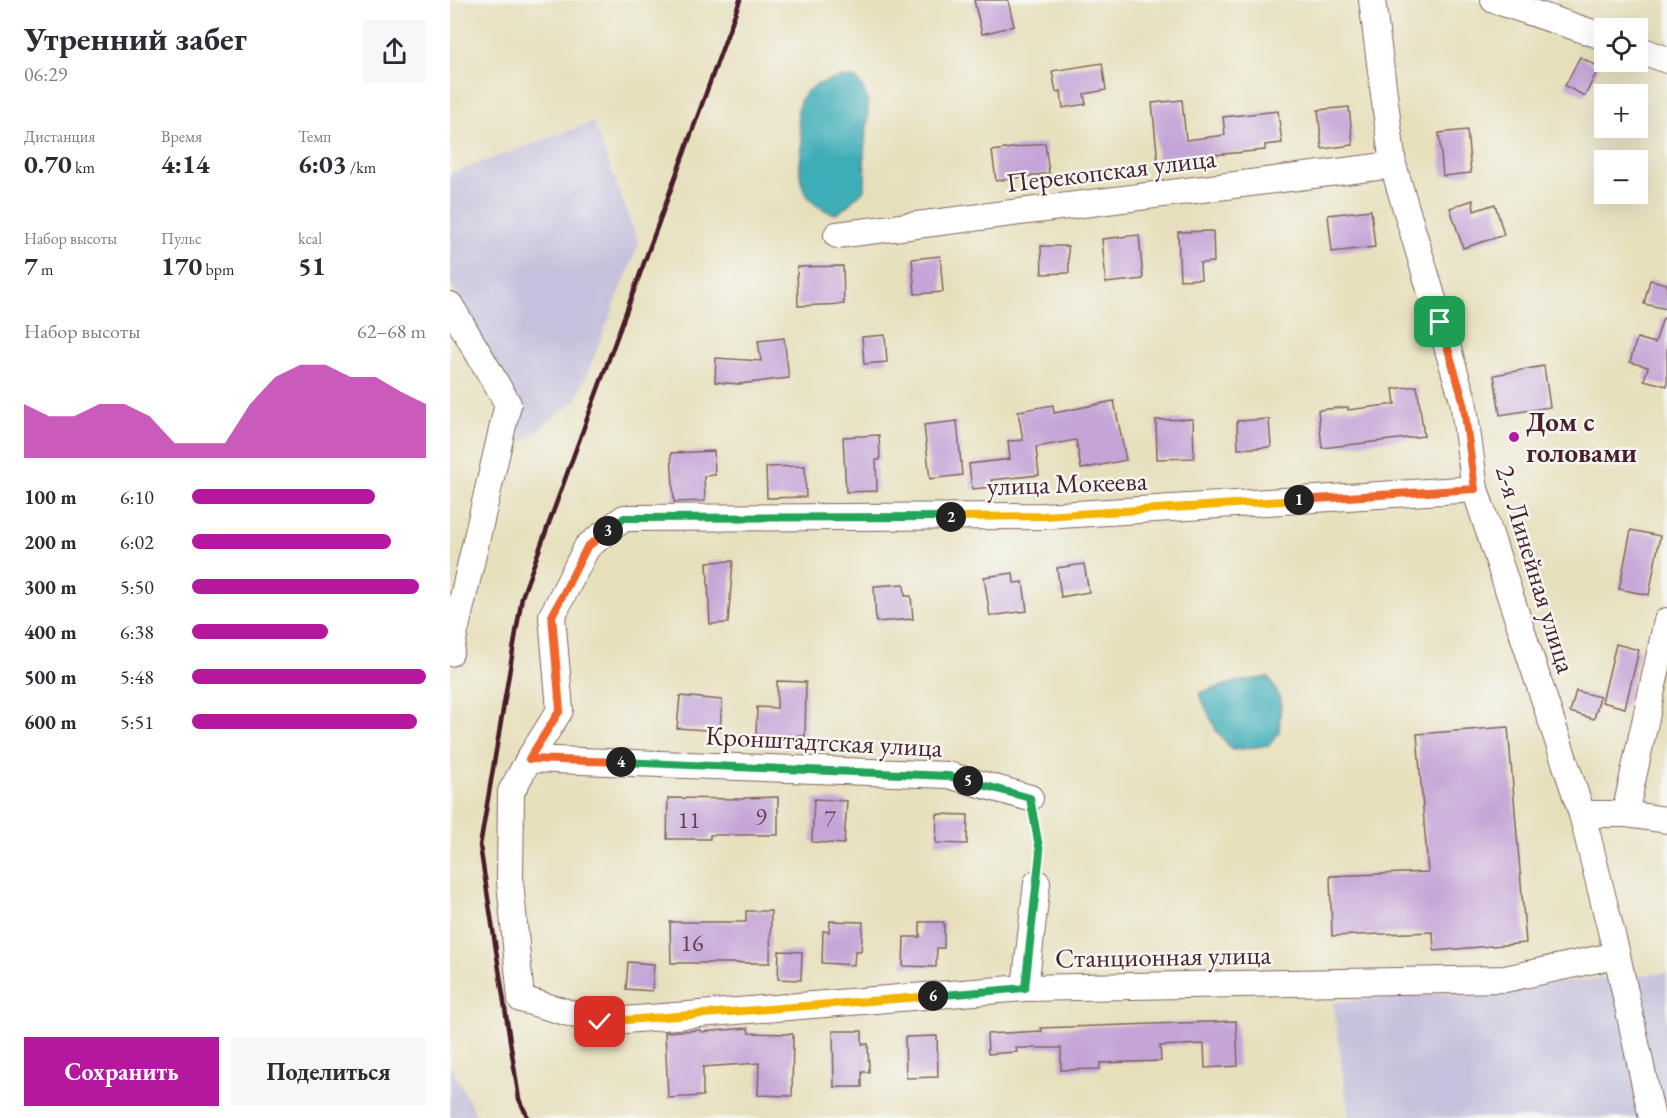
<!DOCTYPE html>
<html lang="ru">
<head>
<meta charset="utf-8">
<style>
	body { margin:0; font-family:"EB Garamond",serif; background:#f7f7f7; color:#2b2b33; height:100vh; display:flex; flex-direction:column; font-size:22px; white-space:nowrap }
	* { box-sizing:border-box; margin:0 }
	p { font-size:20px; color:#7c7c81 }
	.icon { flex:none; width:33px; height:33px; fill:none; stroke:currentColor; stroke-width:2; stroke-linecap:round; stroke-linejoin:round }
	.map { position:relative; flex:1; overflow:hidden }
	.drawer { display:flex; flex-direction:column; background:#fff; width:450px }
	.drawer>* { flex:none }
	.controls { position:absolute; left:1144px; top:18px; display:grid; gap:12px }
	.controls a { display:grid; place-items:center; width:54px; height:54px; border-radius:0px; background:#fff; box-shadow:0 6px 24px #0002; font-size:30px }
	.pin { position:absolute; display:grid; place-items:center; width:51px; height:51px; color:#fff; margin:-26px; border-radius:12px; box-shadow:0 3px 9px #0006 }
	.km { position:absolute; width:30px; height:30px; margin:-15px; border-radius:50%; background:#222; color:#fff; font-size:16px; line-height:30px; text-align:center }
	.round { display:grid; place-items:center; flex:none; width:63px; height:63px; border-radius:0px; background:#f7f7f7 }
	.head { display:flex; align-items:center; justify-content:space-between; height:102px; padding:0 24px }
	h1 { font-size:33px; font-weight:700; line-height:45px }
	.stats { display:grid; grid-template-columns:repeat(3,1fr); gap:9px; height:102px; padding:6px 24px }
	.stats div { display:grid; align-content:center }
	.stats b { font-size:26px; font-weight:700 }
	.stats small { font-size:16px; font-weight:400 }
	.stats p { font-size:16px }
	.chart { height:168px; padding:12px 24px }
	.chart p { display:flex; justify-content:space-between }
	.chart svg { width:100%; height:108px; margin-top:6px; fill:#b5179e; opacity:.7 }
	.primary-button { display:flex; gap:12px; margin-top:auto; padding:12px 24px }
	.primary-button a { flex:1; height:69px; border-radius:0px; background:#b5179e; color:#fff; font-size:24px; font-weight:700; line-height:69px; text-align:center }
	.primary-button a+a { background:#f7f7f7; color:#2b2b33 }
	ul { padding:0 24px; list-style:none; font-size:20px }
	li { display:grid; grid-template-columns:96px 72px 1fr; align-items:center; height:45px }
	li i { height:15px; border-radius:8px; background:#b5179e }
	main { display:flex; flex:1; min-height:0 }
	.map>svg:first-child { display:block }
</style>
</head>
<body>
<main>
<section class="drawer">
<div class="head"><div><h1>Утренний забег</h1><p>06:29</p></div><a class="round"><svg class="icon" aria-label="share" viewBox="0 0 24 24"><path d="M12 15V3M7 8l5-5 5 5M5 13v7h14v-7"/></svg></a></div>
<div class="stats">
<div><p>Дистанция</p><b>0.70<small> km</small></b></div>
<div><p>Время</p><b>4:14</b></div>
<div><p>Темп</p><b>6:03<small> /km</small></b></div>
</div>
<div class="stats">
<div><p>Набор высоты</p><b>7<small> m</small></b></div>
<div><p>Пульс</p><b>170<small> bpm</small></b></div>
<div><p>kcal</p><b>51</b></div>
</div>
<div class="chart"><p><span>Набор высоты</span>62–68 m</p>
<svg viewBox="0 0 160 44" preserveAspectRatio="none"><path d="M0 44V22L10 27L20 27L30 22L40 22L50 27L60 38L70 38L80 38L90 22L100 11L110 6L120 6L130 11L140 11L150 17L160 22V44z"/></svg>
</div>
<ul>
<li><b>100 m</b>6:10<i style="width:78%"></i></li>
<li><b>200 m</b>6:02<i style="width:85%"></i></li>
<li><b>300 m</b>5:50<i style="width:97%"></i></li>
<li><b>400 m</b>6:38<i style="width:58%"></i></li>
<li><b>500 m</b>5:48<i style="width:100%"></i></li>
<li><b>600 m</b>5:51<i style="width:96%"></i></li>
</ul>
<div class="primary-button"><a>Сохранить</a><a>Поделиться</a></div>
</section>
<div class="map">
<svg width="1217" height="1118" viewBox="0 0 1217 1118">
	<rect width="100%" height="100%" fill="#f6f6f2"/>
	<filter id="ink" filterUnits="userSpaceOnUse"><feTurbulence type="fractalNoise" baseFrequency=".0167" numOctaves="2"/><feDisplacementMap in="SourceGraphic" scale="12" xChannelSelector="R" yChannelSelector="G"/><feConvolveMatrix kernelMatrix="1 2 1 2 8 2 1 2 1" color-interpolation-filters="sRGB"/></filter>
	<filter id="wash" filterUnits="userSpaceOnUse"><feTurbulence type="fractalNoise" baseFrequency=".008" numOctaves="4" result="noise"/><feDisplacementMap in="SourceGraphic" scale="24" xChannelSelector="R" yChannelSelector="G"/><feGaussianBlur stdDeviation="1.35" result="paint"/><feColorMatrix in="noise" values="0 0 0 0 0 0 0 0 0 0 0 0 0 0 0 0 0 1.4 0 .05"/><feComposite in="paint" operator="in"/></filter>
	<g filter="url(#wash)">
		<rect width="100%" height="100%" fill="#e7e0bd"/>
		<g fill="#c5c0db">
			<path d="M143,122L189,244L127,399L74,442L0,281V174Z"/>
			<path d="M1217,973V1118H899L883,1002Z"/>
			<path d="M0,1065L28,1118H0Z"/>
		</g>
		<g fill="#3dadb8" stroke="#446672" stroke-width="1.5">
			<path d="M393,77L406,79C427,101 414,130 414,157C414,169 417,178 414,190C404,198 397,208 386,214C362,208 349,192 350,167C350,158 353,148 352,139C350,127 345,114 350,102C356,85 378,81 393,77Z"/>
			<path d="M819,677L831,700L829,733L819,745L783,750L767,732L749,693L786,682Z"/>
		</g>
		<g id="blocks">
			<g fill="#c5a5d7">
				<path d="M524,0H558L564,26L532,34Z"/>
				<path d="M1130,57L1149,67L1135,96L1115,86Z"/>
				<path d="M652,63L656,90L634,94L636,104L613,108L611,91L606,92L602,71Z"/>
				<path d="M732,100L736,140L775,135L773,117L828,111L832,143L815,145V150L764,155V159L742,162V159L708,162L702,103Z"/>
				<path d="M899,107L903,145L872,149L868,110Z"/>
				<path d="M1017,130L1021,173L993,176L989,133Z"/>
				<path d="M595,143L599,173L546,181L542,151Z"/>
				<path d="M1023,200L1024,211L1045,204L1054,235L1013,248L1000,208Z"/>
				<path d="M921,210L925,247L882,252L878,215Z"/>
				<path d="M763,231L764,262L750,263L751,279L730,280L728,232Z"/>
				<path d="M689,235L693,279L656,283L652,239Z"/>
				<path d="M591,246H618L619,273L592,274Z"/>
				<path d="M490,256L493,292L465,294L462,259Z"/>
				<path d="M393,266L394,304L348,306L347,267Z"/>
				<path d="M1200,280L1217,284V309L1194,304Z"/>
				<path d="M1213,318L1217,319V386L1194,380L1198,367L1180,362L1187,338L1205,343Z"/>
				<path d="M435,335L437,362L414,364L412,337Z"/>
				<path d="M334,338L339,378L289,384L265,382L266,358L311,361L308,341Z"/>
				<path d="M1094,366L1100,407L1050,415L1044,375Z"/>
				<path d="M967,386L974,436L872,448L868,410L898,407V410L945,404L943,389Z"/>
				<path d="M664,401L676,460L631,469L626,440L586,447L589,475L541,480L542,487L522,489L519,464L560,459L558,441L573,440L568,411L603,405L604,413Z"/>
				<path d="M743,419L744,458L707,459L706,420Z"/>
				<path d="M819,419L821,447L788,449L787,421Z"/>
				<path d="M507,421L512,475L480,479L474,425Z"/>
				<path d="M429,435L430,460H426L427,491L396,492L393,437Z"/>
				<path d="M264,451L265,475L254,476L255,501L224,502L221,453Z"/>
				<path d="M355,466L356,497L317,498L316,467Z"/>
				<path d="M1181,530L1210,536L1199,595L1169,589Z"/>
				<path d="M283,561L278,623L260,624L257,562Z"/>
				<path d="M634,564L639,592L611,597L607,568Z"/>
				<path d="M563,573L564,583L573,582L577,611L540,616L534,577Z"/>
				<path d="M454,584L455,596H461L463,619L426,622L424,586Z"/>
				<path d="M1166,644L1189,650L1175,708L1152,702Z"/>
				<path d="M327,681L356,682L355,736L306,735L307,707L327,708Z"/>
				<path d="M1126,691L1150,697L1144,719L1120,712Z"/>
				<path d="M230,696L272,700L270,731L227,728Z"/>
				<path d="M1058,727L1076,943L984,951L983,932L882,936L880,876L978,872L967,734Z"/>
				<path d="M328,797V835H260V839H217L218,798L294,799V798Z"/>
				<path d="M364,799L397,801L394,844L362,842Z"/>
				<path d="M487,814L518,815L517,844L486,843Z"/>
				<path d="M296,911H321L320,963H221L220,922H296Z"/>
				<path d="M380,921L413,922L411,951H405L404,965L372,963L373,931L379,932Z"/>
				<path d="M470,922H494V948H487L486,967L453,966L454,937H470Z"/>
				<path d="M329,951L352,952L351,980L328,979Z"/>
				<path d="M178,962L204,964L202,991L176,989Z"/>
				<path d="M786,1021L788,1066L755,1068L754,1044L710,1046L711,1061L650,1063V1069L611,1070V1048H566L567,1052L538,1054L537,1034L592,1031L591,1028Z"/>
				<path d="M298,1028L299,1033L343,1034L342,1096L308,1095L309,1063L253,1067V1096L218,1098L215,1032L251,1030V1032Z"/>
				<path d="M383,1031H412V1044H418L419,1072H412V1087H384Z"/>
				<path d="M487,1036L488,1077L456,1078L455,1037Z"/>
			</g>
		</g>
	</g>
	<g filter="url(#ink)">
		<use href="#blocks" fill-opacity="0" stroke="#81635e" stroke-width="1.5"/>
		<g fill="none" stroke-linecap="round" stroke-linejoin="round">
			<defs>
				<g id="minor">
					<path d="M922,0L943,165L1013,400L1025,489L1132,814L1167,955L1202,1118"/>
					<path d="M1044,0L1155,37"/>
					<path d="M1188,49L1217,60"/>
					<path d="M387,235L943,165"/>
					<path d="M0,305L58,404L0,653"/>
					<path d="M1025,489L594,516L174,518L137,547L102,616L110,710L79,759L61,792L60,881L71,999L150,1022L575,988L1055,979L1167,955"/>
					<path d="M79,759L498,775L580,798"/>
					<path d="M1132,814H1175L1217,820"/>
					<path d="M1175,814L1217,621"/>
					<path d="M575,988L587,883"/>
				</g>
			</defs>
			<use href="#minor" stroke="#81635e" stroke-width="28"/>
			<path stroke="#81635e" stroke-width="4" stroke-dasharray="4.5 4.5" stroke-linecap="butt" d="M584,821L590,852L589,861"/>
			<use href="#minor" stroke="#fff" stroke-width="26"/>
			<path stroke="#4a1f2b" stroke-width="4.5" d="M78,1118L69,1099L30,846L72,597L290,0"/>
		</g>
	</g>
	<g fill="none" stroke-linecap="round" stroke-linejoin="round" filter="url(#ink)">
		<defs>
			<path id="split-1" d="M849,500L1025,489L1013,400L990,322"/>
			<path id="split-2" d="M501,517L594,516L849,500"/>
			<path id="split-3" d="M158,531L174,518L501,517"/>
			<path id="split-4" d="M158,531L137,547L102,616L110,710L79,759L171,762"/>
			<path id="split-5" d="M171,762L498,776L518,781"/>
			<path id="split-6" d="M483,996L575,988L590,852L580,798L518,781"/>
			<path id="split-7" d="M150,1022L483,996"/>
		</defs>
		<use href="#split-1" stroke="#fff" stroke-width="12"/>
		<use href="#split-2" stroke="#fff" stroke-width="12"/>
		<use href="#split-3" stroke="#fff" stroke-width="12"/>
		<use href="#split-4" stroke="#fff" stroke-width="12"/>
		<use href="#split-5" stroke="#fff" stroke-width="12"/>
		<use href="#split-6" stroke="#fff" stroke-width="12"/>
		<use href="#split-7" stroke="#fff" stroke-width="12"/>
		<use href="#split-1" stroke="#f0652b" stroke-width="8"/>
		<use href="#split-2" stroke="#f5b400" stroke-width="8"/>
		<use href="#split-3" stroke="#22a559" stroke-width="8"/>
		<use href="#split-4" stroke="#f0652b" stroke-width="8"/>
		<use href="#split-5" stroke="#22a559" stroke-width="8"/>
		<use href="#split-6" stroke="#22a559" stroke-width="8"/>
		<use href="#split-7" stroke="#f5b400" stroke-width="8"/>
	</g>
	<circle fill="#b5179e" stroke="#f6f6f2" stroke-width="2" cx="1064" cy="437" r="6"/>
	<g text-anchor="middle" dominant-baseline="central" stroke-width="5" stroke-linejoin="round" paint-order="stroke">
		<g font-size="24" fill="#694056">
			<text x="311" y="816">9</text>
			<text x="380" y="818">7</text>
			<text x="239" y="819">11</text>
			<text x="242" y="942">16</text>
		</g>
		<g font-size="27" fill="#4a1f2b" stroke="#f6f6f2">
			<text transform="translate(661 170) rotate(-7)">Перекопская улица</text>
			<text transform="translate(617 483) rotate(-2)">улица Мокеева</text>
			<text transform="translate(1086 569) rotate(73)">2-я Линейная улица</text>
			<text transform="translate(374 741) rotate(3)">Кронштадтская улица</text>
			<text transform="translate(713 956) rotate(-1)">Станционная улица</text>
		</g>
		<g font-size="27" font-weight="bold" fill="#4a1f2b" stroke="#f6f6f2" text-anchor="start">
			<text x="1076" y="421">Дом с<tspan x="1076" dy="31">головами</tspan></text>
		</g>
	</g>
</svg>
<div class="controls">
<a><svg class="icon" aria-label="locate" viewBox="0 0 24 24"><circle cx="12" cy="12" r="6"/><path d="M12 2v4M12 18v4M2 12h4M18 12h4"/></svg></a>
<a>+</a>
<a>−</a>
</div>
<div class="pin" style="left:990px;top:322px;background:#1e9e55"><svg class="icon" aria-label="arrive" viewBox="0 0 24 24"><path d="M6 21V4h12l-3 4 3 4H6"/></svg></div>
<div class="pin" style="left:150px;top:1022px;background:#d93025"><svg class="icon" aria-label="check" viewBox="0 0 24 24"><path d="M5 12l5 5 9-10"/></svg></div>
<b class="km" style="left:849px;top:500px">1</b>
<b class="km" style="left:501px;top:517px">2</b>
<b class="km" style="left:158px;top:531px">3</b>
<b class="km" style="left:171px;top:762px">4</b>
<b class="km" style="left:518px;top:781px">5</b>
<b class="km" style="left:483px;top:996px">6</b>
</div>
</main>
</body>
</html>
